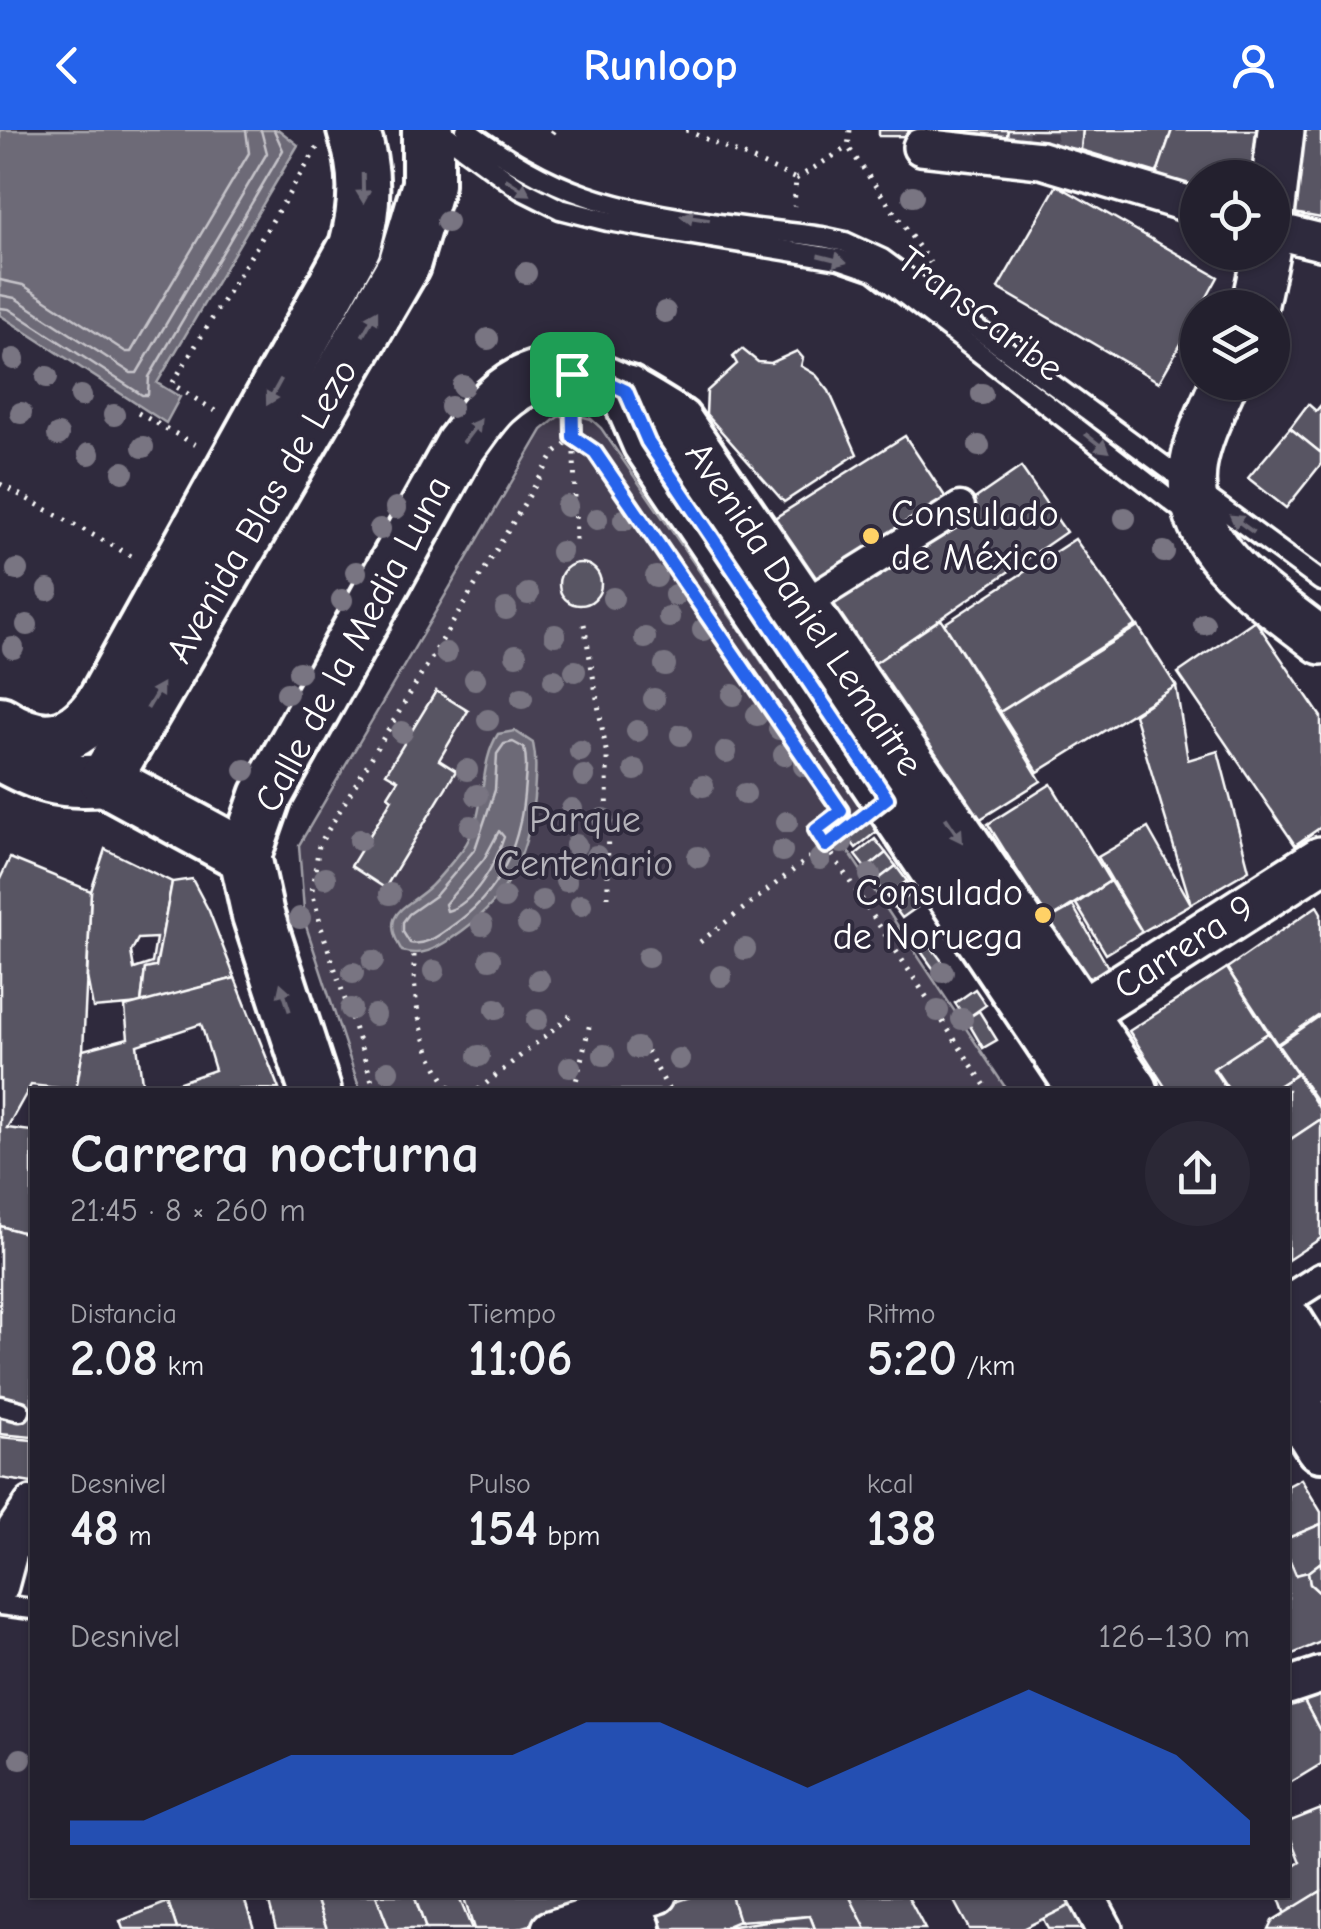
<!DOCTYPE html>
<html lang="es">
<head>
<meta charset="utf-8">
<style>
	body { margin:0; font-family:"Comic Neue",sans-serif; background:#2b2836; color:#f1f3f6; height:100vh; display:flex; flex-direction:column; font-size:38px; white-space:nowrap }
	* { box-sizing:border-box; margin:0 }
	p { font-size:32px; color:#a3a3aa }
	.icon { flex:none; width:55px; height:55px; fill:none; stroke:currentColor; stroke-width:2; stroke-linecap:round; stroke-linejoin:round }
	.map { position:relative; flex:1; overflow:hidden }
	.sheet { position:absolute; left:30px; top:958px; width:1260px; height:810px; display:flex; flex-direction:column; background:#23202e; border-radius:0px; box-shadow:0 2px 8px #0004,0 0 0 2px #403e4a }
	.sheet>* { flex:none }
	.controls { position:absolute; left:1180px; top:30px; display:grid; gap:20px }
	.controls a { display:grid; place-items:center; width:110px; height:110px; border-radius:50%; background:#23202e; box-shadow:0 2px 8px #0004,0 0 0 2px #403e4a; font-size:50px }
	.pin { position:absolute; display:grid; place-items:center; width:85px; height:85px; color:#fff; margin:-42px; border-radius:20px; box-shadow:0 5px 15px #0006 }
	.round { display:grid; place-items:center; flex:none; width:105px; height:105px; border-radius:52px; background:#2b2836 }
	.overview { display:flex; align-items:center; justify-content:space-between; height:170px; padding:0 40px }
	h1 { font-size:55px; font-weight:700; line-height:75px }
	.figures { display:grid; grid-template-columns:repeat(3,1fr); gap:15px; height:170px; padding:10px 40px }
	.figures div { display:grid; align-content:center }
	.figures b { font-size:50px; font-weight:700 }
	.figures small { font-size:28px; font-weight:400 }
	.figures p { font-size:28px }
	.chart { height:280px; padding:20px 40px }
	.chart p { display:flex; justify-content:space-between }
	.chart svg { width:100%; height:180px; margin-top:10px; fill:#2563eb; opacity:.7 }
	header { display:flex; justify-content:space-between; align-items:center; height:130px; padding:0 40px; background:#2563eb; color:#fff; font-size:45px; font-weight:700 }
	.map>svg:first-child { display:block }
</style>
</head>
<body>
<header><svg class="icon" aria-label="back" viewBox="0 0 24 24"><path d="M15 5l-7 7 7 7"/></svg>Runloop<svg class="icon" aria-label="person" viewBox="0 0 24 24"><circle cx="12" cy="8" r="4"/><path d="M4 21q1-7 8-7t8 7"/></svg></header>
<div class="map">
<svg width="1321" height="1799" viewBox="0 0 1321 1799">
	<rect width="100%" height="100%" fill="#2f2a3d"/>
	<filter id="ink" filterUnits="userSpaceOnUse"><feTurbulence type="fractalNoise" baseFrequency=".01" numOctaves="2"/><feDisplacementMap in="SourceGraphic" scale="20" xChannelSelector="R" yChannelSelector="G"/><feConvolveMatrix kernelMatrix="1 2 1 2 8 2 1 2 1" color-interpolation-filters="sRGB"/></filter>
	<g filter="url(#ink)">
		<path fill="#464152" stroke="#a2a0a8" stroke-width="2.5" d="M573,284L591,289L601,298L864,681L836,703L1007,960H360L305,793L299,715L542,300L558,287Z"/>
		<g fill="#6d6a77" stroke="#a7a6ad" stroke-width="2.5">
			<path d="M0,0H279L298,15L157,253L180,267L166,293L0,185Z"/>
			<path d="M515,601L533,613C537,631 535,648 534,667C528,729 505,773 452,808C435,819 422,827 402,821C378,781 407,779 431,756C442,745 452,732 462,720C489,684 477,636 498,604Z"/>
		</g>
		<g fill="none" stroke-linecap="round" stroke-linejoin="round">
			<g stroke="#c5c3c9" stroke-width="2.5">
				<path d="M0,150L23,155L126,222H131L249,23L246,0"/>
				<path d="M0,165L15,168L131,243H137L267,23L261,0"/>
				<path d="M0,178L9,179L142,265H148L149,247L283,20L274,0"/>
				<path d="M513,612L524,618C528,633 525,648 524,664C519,720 498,764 452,796C438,806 426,816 410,813L403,802V792L409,784L436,765L475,719L495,660L497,624L504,614Z"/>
				<path d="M499,701L504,707C496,733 474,774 447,781L445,774L484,729Z"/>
			</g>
		</g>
		<g fill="#595564" stroke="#fff" stroke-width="2.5" fill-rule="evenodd">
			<path d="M879,0H1008L1007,7L879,6Z"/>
			<path d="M1008,0H1083L1081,20L1007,7Z"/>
			<path d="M1083,0H1172L1157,43L1081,20Z"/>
			<path d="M1172,0H1259L1251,48H1198L1197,69L1175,51L1168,58L1154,52Z"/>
			<path d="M1289,0H1321V88L1283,81Z"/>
			<path d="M1057,55L1218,147L1201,178H1198V184L1159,252L998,158Z"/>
			<path d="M742,219L758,232L771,233L797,221L803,228L801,236L816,245L829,261L857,324L784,372L706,284L707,261L737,234L733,227Z"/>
			<path d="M1308,274L1316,281L1321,275V323L1290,298Z"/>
			<path d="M1290,298L1321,323V334L1286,378L1248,348Z"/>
			<path d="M905,306L952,377L819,464L773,389Z"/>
			<path d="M1021,337L1066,402L870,537L825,472Z"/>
			<path d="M1075,409L1136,495L1000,582L944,494Z"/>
			<circle cx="580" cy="454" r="21"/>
			<path d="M941,489L1041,651L974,693L872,535Z"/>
			<path d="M1255,490L1321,587V697L1295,715L1178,543Z"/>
			<path d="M1138,496L1176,556L1038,642L1000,582Z"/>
			<path d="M1176,556L1188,630L1218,621L1249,740L1191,774L1134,584Z"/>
			<path d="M436,561L468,581L439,630L456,641L385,758L351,736L392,669L388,666L398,650L386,643Z"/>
			<path d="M1051,654L1110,751L1048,790L988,694Z"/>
			<path d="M870,686L880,699L856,718L845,704Z"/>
			<path d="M1148,698L1191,774L1142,802L1098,727Z"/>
			<path d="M875,709L886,723L866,739L855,725Z"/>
			<path d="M105,719L172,752L156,837L145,839L141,874L93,878L87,847L91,761ZM156,808L152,833L134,839L131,822L138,809Z"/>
			<path d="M886,723L896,736L875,752L866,739Z"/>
			<path d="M10,728L91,761L83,920L76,960L31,955L7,998L32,1001V1105L0,1096V749Z"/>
			<path d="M896,736L907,751L887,767L875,752Z"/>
			<path d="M192,749L209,781L235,848L141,874L145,839L156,837L172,752Z"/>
			<path d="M907,751L914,762L894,777L887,767Z"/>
			<path d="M1110,751L1142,802L1106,824L1076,774Z"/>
			<path d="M914,762L923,773L902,788L894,777Z"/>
			<path d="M1073,776L1109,839L1085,853L1048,790Z"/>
			<path d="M1317,776L1321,783V884L1277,914L1227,838Z"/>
			<path d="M929,814L944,834L935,841L920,820Z"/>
			<path d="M1227,838L1268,903L1213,939L1227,960H1167L1129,901Z"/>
			<path d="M235,848L279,959L157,960L215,940L201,894L137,915L143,960H76L83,920L128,908L125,877Z"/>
			<path d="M975,859L986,875L966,889L955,873Z"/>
			<path d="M979,881L997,910L983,918L966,889Z"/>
			<path d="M1321,885V977L1278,915Z"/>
			<path d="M1268,903L1297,944L1272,960H1229L1214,938Z"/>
			<path d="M1297,944L1321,981V989L1288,1011V960H1272Z"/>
			<path d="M1321,989V1108L1288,1130V1011Z"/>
			<path d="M0,1096L32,1105V1307L0,1304Z"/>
			<path d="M0,1307L32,1310V1353L0,1348Z"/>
			<path d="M1301,1349L1321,1382V1394L1288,1408V1356Z"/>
			<path d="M1321,1394V1432L1308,1442L1296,1445L1288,1426V1408Z"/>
			<path d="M1288,1426L1296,1445L1308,1442L1310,1454L1321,1464V1512L1288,1526Z"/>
			<path d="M1321,1432V1464L1310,1454L1308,1442Z"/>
			<path d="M1321,1563V1603L1303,1569Z"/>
			<path d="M1303,1569L1321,1603V1634L1288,1654V1574Z"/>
			<path d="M1321,1679V1761L1285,1785L1278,1765H1288V1740L1300,1732L1288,1702V1692Z"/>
			<path d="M1321,1761V1799H1268L1272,1791Z"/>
			<path d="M190,1765H243L254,1799H177L168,1772Z"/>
			<path d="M267,1765H315L327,1799H276Z"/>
			<path d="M315,1765H376L389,1799H327Z"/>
			<path d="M376,1765H414L426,1799H389Z"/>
			<path d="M414,1765H458L472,1799H426Z"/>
			<path d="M463,1765H597L590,1777L517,1799H474Z"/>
			<path d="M697,1765H731L739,1791L720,1799H664L654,1779Z"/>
			<path d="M731,1765H849L866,1799H815L810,1786L739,1791Z"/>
			<path d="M849,1765H907L925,1799H866Z"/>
			<path d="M973,1765H1080L1083,1769L1022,1799H969L954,1771Z"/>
			<path d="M1083,1769L1097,1799H1048L1043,1789Z"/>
			<path d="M168,1772L177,1799H123L120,1791Z"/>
			<path d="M810,1786L815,1799L719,1798L767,1791Z"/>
		</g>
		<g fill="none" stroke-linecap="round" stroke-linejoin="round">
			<path stroke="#443f50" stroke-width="28" stroke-dasharray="28 14" stroke-linecap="butt" d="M1041,30L1043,0"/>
			<defs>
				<g id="service">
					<path d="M439,0L520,59L560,79L608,91L839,129L874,141L1189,385"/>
					<path d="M466,0C504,27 542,51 587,66C655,90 749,97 822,107L845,112L882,129L1321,451"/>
					<path d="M0,1276L20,1281"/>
					<path d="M0,1475L32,1479"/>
				</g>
				<g id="pedestrian">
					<path d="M801,476L960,377"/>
					<path d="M1288,1169L1321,1148"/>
				</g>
				<g id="minor">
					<path d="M921,17L1041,30L1198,77"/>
					<path d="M1272,100L1321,112"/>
					<path d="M0,1456L15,1400L32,1375"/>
					<path d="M1288,1556L1321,1545"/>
					<path d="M1086,1765L1104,1799"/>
					<path d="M550,1799L659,1765"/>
				</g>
				<g id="tertiary">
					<path d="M1272,77L1281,0"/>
					<path d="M1254,178L1266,122"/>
					<path d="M1224,252C1213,278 1199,305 1194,332C1179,418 1264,465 1321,511"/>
					<path d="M1049,904L1321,730"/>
				</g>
				<g id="secondary">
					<path d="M626,261L648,312L1084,960"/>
					<path d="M0,592C42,619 75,614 103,571L355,116C366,75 367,40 353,0"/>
					<path d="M0,625C40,647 58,654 105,650"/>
					<path d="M105,650L404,135L428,54V0"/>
					<path d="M105,650L245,726"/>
					<path d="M315,960L258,785L245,726L266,666L461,315C472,301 482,284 495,272C557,213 619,257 677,293L1132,960"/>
					<path d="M1288,1194L1321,1246"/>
					<path d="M1288,1263L1321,1316"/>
					<path d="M618,1765L635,1799"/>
				</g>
			</defs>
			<use href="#service" stroke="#fff" stroke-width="25"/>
			<use href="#pedestrian" stroke="#fff" stroke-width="35"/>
			<use href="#minor" stroke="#fff" stroke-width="42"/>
			<use href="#tertiary" stroke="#fff" stroke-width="52"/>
			<use href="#secondary" stroke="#fff" stroke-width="58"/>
			<g stroke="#fff" stroke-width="5" stroke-dasharray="2.5 8" stroke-linecap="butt">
				<path d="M686,0L796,49L794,76"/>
				<path d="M850,0L848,17L930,133"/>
				<path d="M552,3L554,0"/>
				<path d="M796,49L848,17"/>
				<path d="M215,281L172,254L317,18"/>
				<path d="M573,281L576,413"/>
				<path d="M138,283L196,315"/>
				<path d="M0,354L135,428"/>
				<path d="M584,494L607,626L608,767"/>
				<path d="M700,812L856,692"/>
				<path d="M414,825C413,875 421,918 451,960"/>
				<path d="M647,921L669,960"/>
				<path d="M375,960L321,797L312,760L319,715L554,324L573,307L595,322L841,681L816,700L988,960"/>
				<path d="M478,960L572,884"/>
				<path d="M574,960L590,893"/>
			</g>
			<use href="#service" stroke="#2f2a3d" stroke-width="18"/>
			<use href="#pedestrian" stroke="#2f2a3d" stroke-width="28"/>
			<use href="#minor" stroke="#2f2a3d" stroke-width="35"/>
			<use href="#tertiary" stroke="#2f2a3d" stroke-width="45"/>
			<use href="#secondary" stroke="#2f2a3d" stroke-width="50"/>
		</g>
		<g fill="#797582">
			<circle cx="913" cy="66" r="11"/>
			<circle cx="447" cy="92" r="11"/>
			<circle cx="526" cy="143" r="11"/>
			<circle cx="665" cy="182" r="11"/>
			<circle cx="488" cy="209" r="11"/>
			<circle cx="14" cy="229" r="11"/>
			<circle cx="47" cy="247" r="11"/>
			<circle cx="463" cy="256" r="11"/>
			<circle cx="982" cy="264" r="11"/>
			<circle cx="81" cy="266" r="11"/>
			<circle cx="451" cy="277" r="11"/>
			<circle cx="21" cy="283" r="11"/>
			<circle cx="114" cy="285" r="11"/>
			<circle cx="58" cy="305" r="11"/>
			<circle cx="979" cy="316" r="11"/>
			<circle cx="143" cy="317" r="11"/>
			<circle cx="89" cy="324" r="11"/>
			<circle cx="123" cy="342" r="11"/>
			<circle cx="567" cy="376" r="11"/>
			<circle cx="396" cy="378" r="11"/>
			<circle cx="1125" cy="388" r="11"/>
			<circle cx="597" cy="389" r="11"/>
			<circle cx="624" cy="390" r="11"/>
			<circle cx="380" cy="399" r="11"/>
			<circle cx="561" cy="422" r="11"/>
			<circle cx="1164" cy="422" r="11"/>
			<circle cx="17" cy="440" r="11"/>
			<circle cx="356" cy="442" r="11"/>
			<circle cx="656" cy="447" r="11"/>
			<circle cx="48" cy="460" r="11"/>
			<circle cx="528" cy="464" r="11"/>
			<circle cx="675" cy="465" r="11"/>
			<circle cx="613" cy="468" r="11"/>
			<circle cx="342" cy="470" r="11"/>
			<circle cx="506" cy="479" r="11"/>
			<circle cx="669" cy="487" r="11"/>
			<circle cx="1204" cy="494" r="11"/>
			<circle cx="27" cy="495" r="11"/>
			<circle cx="703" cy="500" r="11"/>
			<circle cx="555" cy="505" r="11"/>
			<circle cx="645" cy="508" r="11"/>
			<circle cx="13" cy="518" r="11"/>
			<circle cx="446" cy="523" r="11"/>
			<circle cx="516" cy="525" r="11"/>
			<circle cx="665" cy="535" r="11"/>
			<circle cx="575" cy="541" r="11"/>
			<circle cx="299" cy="542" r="11"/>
			<circle cx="475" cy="549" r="11"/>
			<circle cx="554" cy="550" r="11"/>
			<circle cx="287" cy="563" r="11"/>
			<circle cx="733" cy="565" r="11"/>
			<circle cx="522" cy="568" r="11"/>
			<circle cx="654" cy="569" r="11"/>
			<circle cx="757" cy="585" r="11"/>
			<circle cx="488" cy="590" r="11"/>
			<circle cx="779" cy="599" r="11"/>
			<circle cx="637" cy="601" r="11"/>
			<circle cx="402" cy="602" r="11"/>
			<circle cx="681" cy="605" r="11"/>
			<circle cx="580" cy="621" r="11"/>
			<circle cx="726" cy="622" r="11"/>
			<circle cx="784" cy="625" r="11"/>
			<circle cx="804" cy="636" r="11"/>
			<circle cx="245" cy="640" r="11"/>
			<circle cx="467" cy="640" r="11"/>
			<circle cx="635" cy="640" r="11"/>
			<circle cx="584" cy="646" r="11"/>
			<circle cx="703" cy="656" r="11"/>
			<circle cx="745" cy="664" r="11"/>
			<circle cx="477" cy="665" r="11"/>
			<circle cx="572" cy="679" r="11"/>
			<circle cx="603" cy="689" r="11"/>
			<circle cx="787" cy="692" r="11"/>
			<circle cx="471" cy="696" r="11"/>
			<circle cx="360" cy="710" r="11"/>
			<circle cx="842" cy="713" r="11"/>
			<circle cx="576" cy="715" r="11"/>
			<circle cx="782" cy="721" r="11"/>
			<circle cx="596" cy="726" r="11"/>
			<circle cx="698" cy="727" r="11"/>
			<circle cx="820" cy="729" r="11"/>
			<circle cx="870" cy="745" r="11"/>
			<circle cx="325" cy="748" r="11"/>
			<circle cx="566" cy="751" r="11"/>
			<circle cx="390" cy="764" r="11"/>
			<circle cx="504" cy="768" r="11"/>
			<circle cx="542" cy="771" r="11"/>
			<circle cx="581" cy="775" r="11"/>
			<circle cx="300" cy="788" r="11"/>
			<circle cx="528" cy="794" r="11"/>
			<circle cx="482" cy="795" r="11"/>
			<circle cx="745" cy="819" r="11"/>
			<circle cx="648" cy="827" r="11"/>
			<circle cx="490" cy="829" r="11"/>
			<circle cx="373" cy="831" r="11"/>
			<circle cx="434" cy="841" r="11"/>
			<circle cx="943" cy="842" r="11"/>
			<circle cx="353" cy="843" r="11"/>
			<circle cx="721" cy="846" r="11"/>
			<circle cx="539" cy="850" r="11"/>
			<circle cx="351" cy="879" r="11"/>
			<circle cx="496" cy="879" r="11"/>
			<circle cx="938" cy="881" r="11"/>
			<circle cx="375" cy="885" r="11"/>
			<circle cx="962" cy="889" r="11"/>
			<circle cx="537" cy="890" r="11"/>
			<circle cx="637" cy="918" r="11"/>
			<circle cx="604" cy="925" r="11"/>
			<circle cx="479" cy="926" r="11"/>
			<circle cx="679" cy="929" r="11"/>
			<circle cx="570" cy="937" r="11"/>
			<circle cx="388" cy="941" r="11"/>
			<circle cx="21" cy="1629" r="11"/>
		</g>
		<defs><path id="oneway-solid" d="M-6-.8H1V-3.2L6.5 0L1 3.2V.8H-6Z" transform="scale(2.5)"/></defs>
		<g fill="#6d6a77">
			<use href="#oneway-solid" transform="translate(518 57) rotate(33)"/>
			<use href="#oneway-solid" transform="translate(363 58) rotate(89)"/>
			<use href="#oneway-solid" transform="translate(695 88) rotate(-171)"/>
			<use href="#oneway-solid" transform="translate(832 129) rotate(14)"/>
			<use href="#oneway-solid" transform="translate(370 193) rotate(-60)"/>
			<use href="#oneway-solid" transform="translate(274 262) rotate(119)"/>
			<use href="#oneway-solid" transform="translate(472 301) rotate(-53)"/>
			<use href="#oneway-solid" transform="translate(1097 313) rotate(38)"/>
			<use href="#oneway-solid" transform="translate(1242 394) rotate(-144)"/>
			<use href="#oneway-solid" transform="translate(155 566) rotate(-59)"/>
			<use href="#oneway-solid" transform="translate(954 700) rotate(56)"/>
			<use href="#oneway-solid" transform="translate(285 867) rotate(-108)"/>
		</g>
	</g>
	<g fill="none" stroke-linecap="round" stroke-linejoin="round" filter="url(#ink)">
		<defs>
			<path id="route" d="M572,244L598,248L626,261L648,312L887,668L826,716L816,700L841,681L595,322L573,307Z"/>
		</defs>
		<use href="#route" stroke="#fff" stroke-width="20"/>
		<use href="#route" stroke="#2563eb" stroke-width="12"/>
	</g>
	<g fill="#ffd166" stroke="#2f2a3d" stroke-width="4">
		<circle cx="871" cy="406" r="10"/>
		<circle cx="1043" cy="785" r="10"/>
	</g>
	<g text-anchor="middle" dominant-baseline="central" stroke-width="8" stroke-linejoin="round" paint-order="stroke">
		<g font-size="38" fill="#fff" stroke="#2f2a3d">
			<text transform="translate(980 184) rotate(37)">TransCaribe</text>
			<text transform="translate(262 381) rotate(-60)">Avenida Blas de Lezo</text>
			<text transform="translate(804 479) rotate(56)">Avenida Daniel Lemaitre</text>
			<text transform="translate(353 514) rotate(-62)">Calle de la Media Luna</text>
			<text transform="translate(1184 817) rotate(-33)">Carrera 9</text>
		</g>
		<g font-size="38" fill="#fff" stroke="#2f2a3d" text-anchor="start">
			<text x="891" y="384">Consulado<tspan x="891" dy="44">de México</tspan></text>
			<text x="1023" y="763" text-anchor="end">Consulado<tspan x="1023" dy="44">de Noruega</tspan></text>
		</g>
		<g font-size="38" fill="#b5b3ba" stroke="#2f2a3d">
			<text x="585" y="690">Parque<tspan x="585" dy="44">Centenario</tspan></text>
		</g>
	</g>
</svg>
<div class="controls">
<a><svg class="icon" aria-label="locate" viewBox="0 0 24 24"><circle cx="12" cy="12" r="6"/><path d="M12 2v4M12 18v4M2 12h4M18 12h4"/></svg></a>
<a><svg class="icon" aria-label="layers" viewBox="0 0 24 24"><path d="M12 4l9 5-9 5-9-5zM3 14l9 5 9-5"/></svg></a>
</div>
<div class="pin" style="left:572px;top:244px;background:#1e9e55"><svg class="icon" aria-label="arrive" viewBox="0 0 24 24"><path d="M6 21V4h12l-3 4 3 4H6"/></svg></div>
<section class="sheet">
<div class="overview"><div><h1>Carrera nocturna</h1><p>21:45 · 8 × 260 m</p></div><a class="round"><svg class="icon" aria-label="share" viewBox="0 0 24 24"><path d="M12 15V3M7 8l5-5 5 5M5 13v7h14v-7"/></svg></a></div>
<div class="figures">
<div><p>Distancia</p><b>2.08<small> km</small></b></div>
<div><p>Tiempo</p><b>11:06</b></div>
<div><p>Ritmo</p><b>5:20<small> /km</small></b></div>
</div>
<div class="figures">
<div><p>Desnivel</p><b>48<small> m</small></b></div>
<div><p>Pulso</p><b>154<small> bpm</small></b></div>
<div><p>kcal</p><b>138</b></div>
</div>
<div class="chart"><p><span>Desnivel</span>126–130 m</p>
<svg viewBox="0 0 160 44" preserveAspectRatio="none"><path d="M0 44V38L10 38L20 30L30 22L40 22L50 22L60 22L70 14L80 14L90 22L100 30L110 22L120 14L130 6L140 14L150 22L160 38V44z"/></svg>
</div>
</section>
</div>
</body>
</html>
